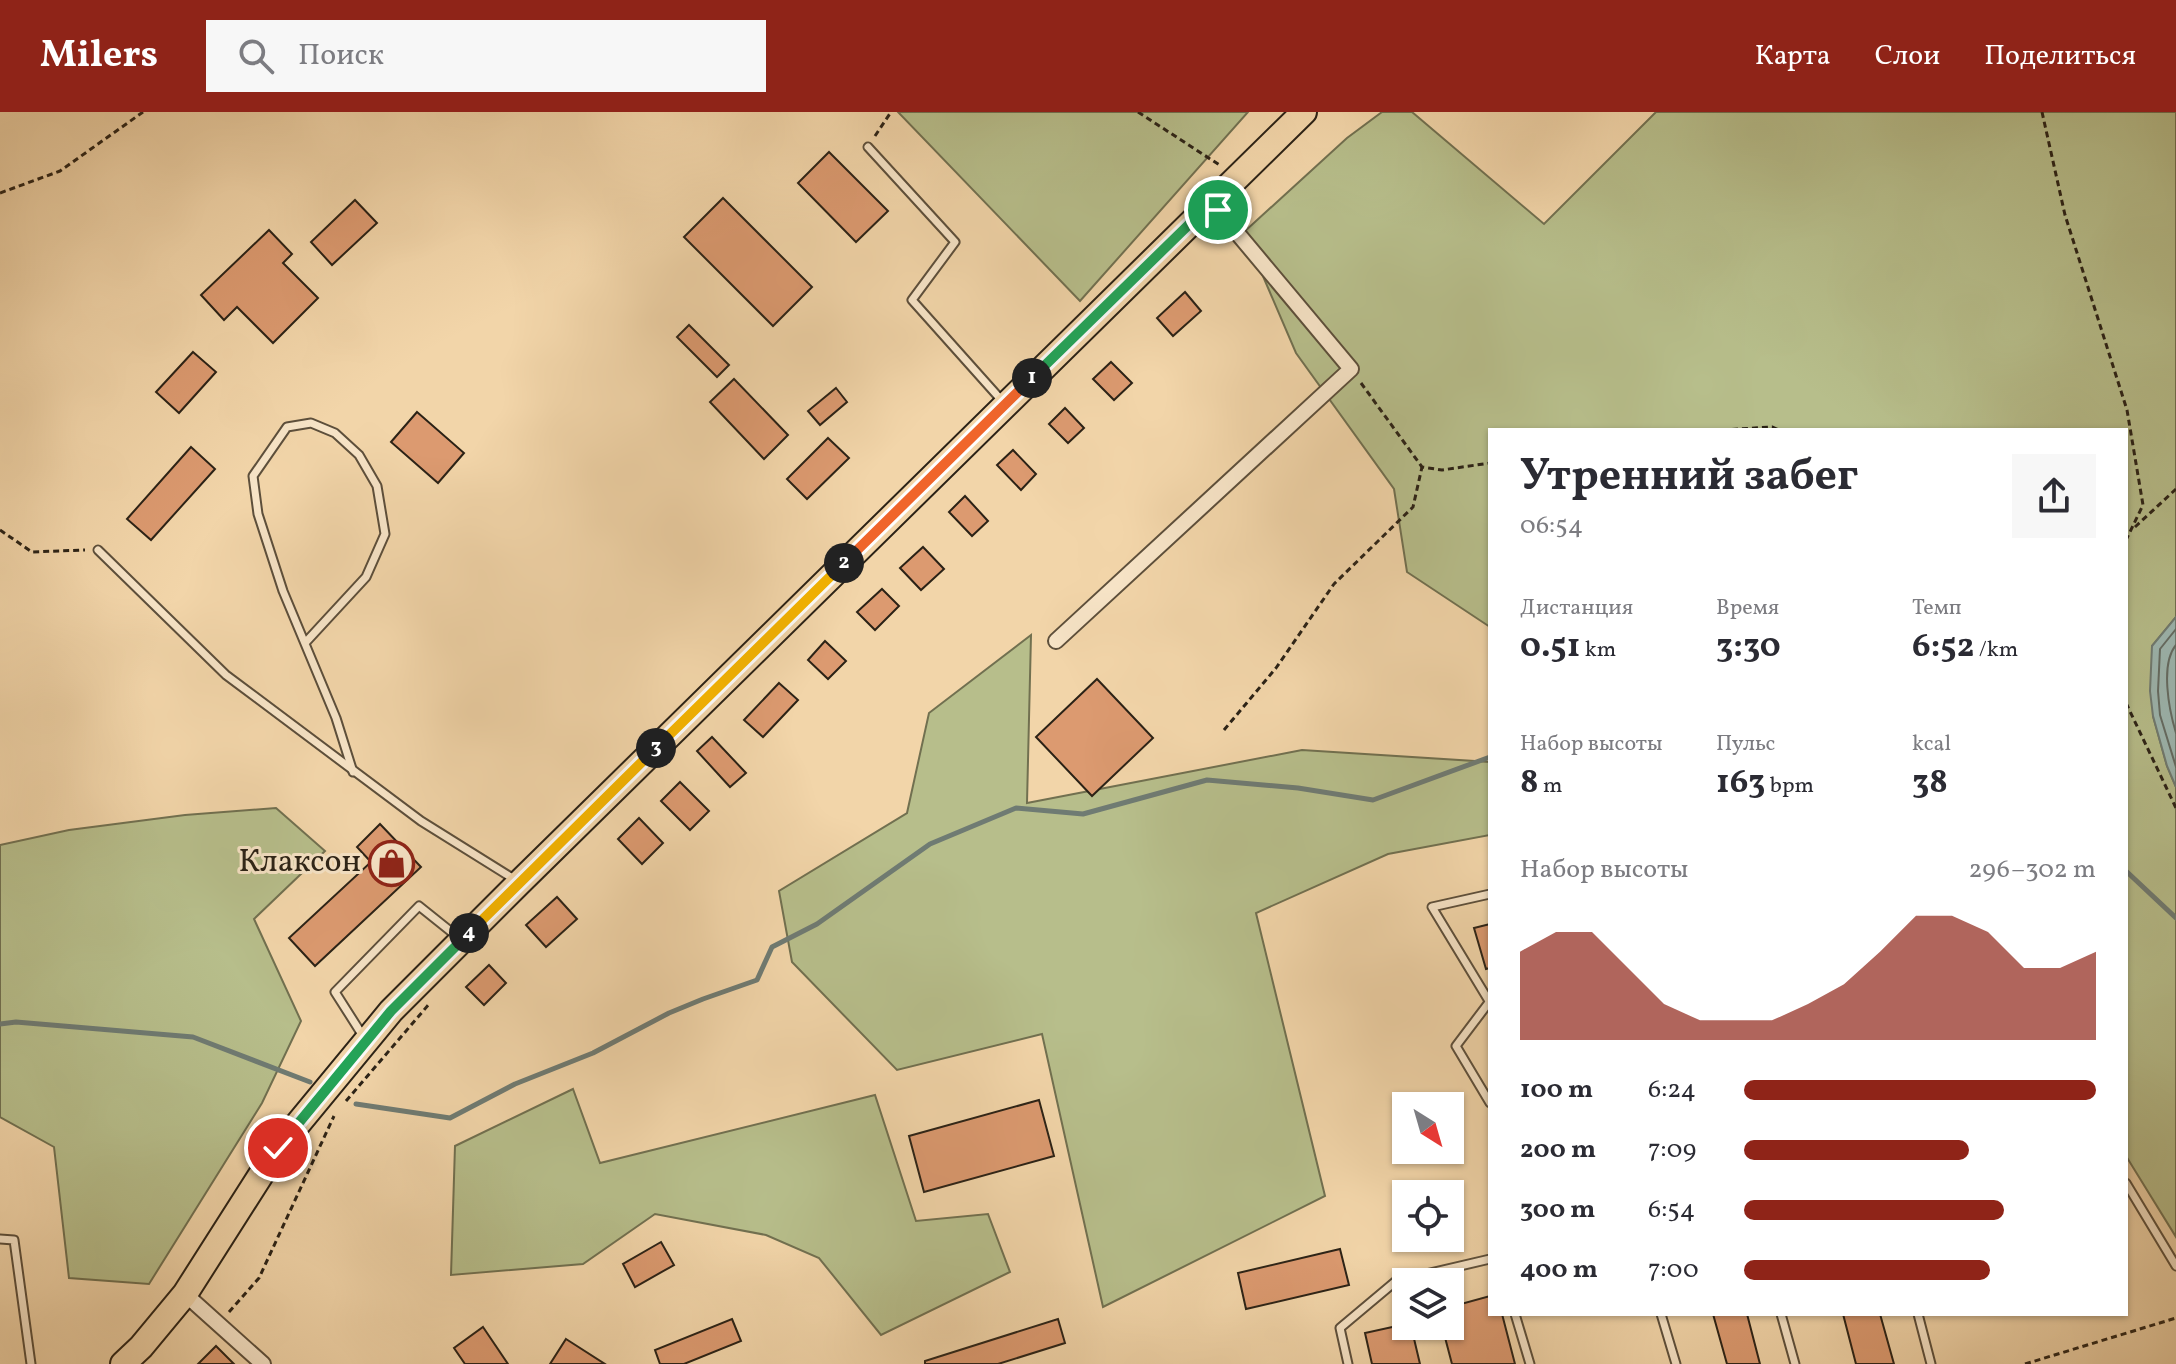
<!DOCTYPE html>
<html lang="ru">
<head>
<meta charset="utf-8">
<style>
	body { margin:0; font-family:Vollkorn,serif; background:#f7f7f7; color:#2b2b33; height:100vh; display:flex; flex-direction:column; font-size:30px; white-space:nowrap }
	* { box-sizing:border-box; margin:0 }
	p { font-size:26px; color:#7c7c81 }
	.icon { flex:none; width:44px; height:44px; fill:none; stroke:currentColor; stroke-width:2; stroke-linecap:round; stroke-linejoin:round }
	.map { position:relative; flex:1; overflow:hidden }
	.sheet { position:absolute; left:1488px; top:316px; width:640px; height:888px; display:flex; flex-direction:column; background:#fff; border-radius:0px; box-shadow:0 2px 6px #0004 }
	.sheet>* { flex:none }
	.needle { width:52px; rotate:143deg }
	.fabs { position:absolute; left:1392px; top:980px; display:grid; gap:16px }
	.fabs a { display:grid; place-items:center; width:72px; height:72px; border-radius:0px; background:#fff; box-shadow:0 2px 6px #0004; font-size:40px }
	.pin { position:absolute; display:grid; place-items:center; width:68px; height:68px; color:#fff; margin:-34px; border:4px solid #fff; border-radius:50%; box-shadow:0 2px 8px #0007 }
	.km { position:absolute; width:40px; height:40px; margin:-20px; border-radius:50%; background:#222; color:#fff; font-size:22px; line-height:40px; text-align:center }
	.round { display:grid; place-items:center; flex:none; width:84px; height:84px; border-radius:0px; background:#f7f7f7 }
	.headline { display:flex; align-items:center; justify-content:space-between; height:136px; padding:0 32px }
	h1 { font-size:44px; font-weight:700; line-height:60px }
	.stats { display:grid; grid-template-columns:repeat(3,1fr); gap:12px; height:136px; padding:8px 32px }
	.stats div { display:grid; align-content:center }
	.stats b { font-size:34px; font-weight:700 }
	.stats small { font-size:22px; font-weight:400 }
	.stats p { font-size:22px }
	.chart { height:224px; padding:16px 32px }
	.chart p { display:flex; justify-content:space-between }
	.chart svg { width:100%; height:144px; margin-top:8px; fill:#8f2418; opacity:.7 }
	ul { padding:0 32px; list-style:none; font-size:26px }
	li { display:grid; grid-template-columns:128px 96px 1fr; align-items:center; height:60px }
	li i { height:20px; border-radius:10px; background:#8f2418 }
	header { display:flex; align-items:center; gap:48px; box-sizing:border-box; height:112px; padding:0 40px; background:#8f2418; color:#fff }
	header strong { font-size:38px }
	nav { display:flex; gap:44px; margin-inline-start:auto; font-size:28px }
	.search { width:560px; height:72px; background:#f7f7f7; display:flex; align-items:center; gap:20px; box-sizing:border-box; padding:0 28px; border-radius:0px; color:#7c7c81; font-size:30px }
	.map>svg:first-child { display:block }
</style>
</head>
<body>
<header>
<strong>Milers</strong>
<div class="search"><svg class="icon" aria-label="search" viewBox="0 0 24 24"><circle cx="10" cy="10" r="6"/><path d="M15 15l6 6"/></svg>Поиск</div>
<nav><a>Карта</a><a>Слои</a><a>Поделиться</a></nav>
</header>
<div class="map">
<svg width="2176" height="1252" viewBox="0 0 2176 1252">
	<rect width="100%" height="100%" fill="#f2d5a9"/>
	<filter id="stains"><feTurbulence type="fractalNoise" baseFrequency=".0025" numOctaves="4"/><feColorMatrix values="0 0 0 0 .2 0 0 0 0 .09 0 0 0 0 .02 0 0 0 .5 -.17"/></filter>
	<radialGradient id="worn" r=".72"><stop offset=".6" stop-color="#630" stop-opacity="0"/><stop offset="1" stop-color="#630" stop-opacity=".3"/></radialGradient>
	<g fill="#b7be8b" stroke="#717050" stroke-width="2">
		<path d="M898,0H1248L1080,189Z"/>
		<path d="M1382,0H1412L1544,112L1656,0H2176V505L2152,534L2153,604L2167,654L2176,675V1125L2126,1044V318H1490V515L1407,460L1394,377L1296,241L1244,120L1347,26Z"/>
		<path d="M1031,523L1027,691L1302,638L1490,650V723L1388,742L1256,801L1325,1084L1103,1195L1042,922L897,958L792,850L779,779L907,701L929,601Z"/>
		<path d="M276,696L325,739L254,807L301,909L262,991L149,1172L69,1166L54,1035L0,1005V733L69,718L185,703Z"/>
		<path d="M573,977L600,1051L875,983L916,1109L988,1102L1010,1160L881,1223L819,1146L766,1123L655,1102L583,1152L451,1163L455,1034Z"/>
	</g>
	<path fill="#9db7b1" stroke="#6f7b73" stroke-width="2" d="M2176,505V675L2167,654L2153,604L2150,579L2152,534Z"/>
	<g fill="none" stroke-linecap="round" stroke-linejoin="round">
		<g stroke="#646c64" stroke-width="2">
			<path d="M2176,517L2160,537L2158,579L2160,603L2176,655"/>
			<path d="M2176,533C2160,552 2169,598 2176,621"/>
		</g>
		<g stroke="#6f7b73" stroke-width="5">
			<path d="M2126,759L2176,806"/>
			<path d="M0,912L16,910L193,925L310,970"/>
			<path d="M356,992L450,1006L515,972L593,941L669,901L703,887L757,868L772,835L817,812L930,732L1016,696L1083,702L1207,668L1298,676L1373,688L1490,645"/>
		</g>
	</g>
	<g fill="#dc9a70" stroke="#2b2216" stroke-width="2">
		<path d="M829,40L888,99L856,130L798,71Z"/>
		<path d="M723,86L812,175L773,214L684,125Z"/>
		<path d="M355,88L377,111L332,153L311,130Z"/>
		<path d="M269,118L292,142L283,151L318,186L273,231L237,195L224,208L201,183Z"/>
		<path d="M1185,180L1201,199L1173,224L1157,206Z"/>
		<path d="M689,213L729,253L717,265L677,225Z"/>
		<path d="M193,240L216,260L179,301L156,280Z"/>
		<path d="M1111,250L1132,271L1114,288L1093,267Z"/>
		<path d="M734,267L788,323L764,347L710,290Z"/>
		<path d="M836,276L847,290L820,313L808,299Z"/>
		<path d="M1065,296L1084,316L1068,331L1049,312Z"/>
		<path d="M417,300L464,341L438,371L391,330Z"/>
		<path d="M828,326L849,346L807,387L787,367Z"/>
		<path d="M191,335L215,357L151,428L127,407Z"/>
		<path d="M1013,338L1036,362L1021,378L997,353Z"/>
		<path d="M965,384L988,409L972,424L949,400Z"/>
		<path d="M923,435L944,457L921,478L900,456Z"/>
		<path d="M882,477L899,494L875,518L857,500Z"/>
		<path d="M825,529L846,549L828,567L808,548Z"/>
		<path d="M1097,567L1153,626L1092,684L1036,625Z"/>
		<path d="M779,571L798,588L763,625L744,608Z"/>
		<path d="M712,625L746,661L730,675L697,639Z"/>
		<path d="M680,670L709,699L690,718L661,689Z"/>
		<path d="M639,706L663,731L642,752L618,727Z"/>
		<path d="M380,712L421,755L315,854L289,826L371,750L357,735Z"/>
		<path d="M557,785L577,807L546,835L526,813Z"/>
		<path d="M1490,812V856L1486,857L1474,816Z"/>
		<path d="M489,853L506,871L484,893L466,875Z"/>
		<path d="M1039,988L1054,1044L924,1080L909,1024Z"/>
		<path d="M661,1130L674,1153L635,1175L623,1152Z"/>
		<path d="M1340,1137L1349,1173L1246,1197L1238,1161Z"/>
		<path d="M1490,1184V1202H1502L1515,1252H1452L1442,1214H1450V1195Z"/>
		<path d="M1713,1202H1747L1760,1252H1727Z"/>
		<path d="M1843,1202H1880L1894,1252H1856Z"/>
		<path d="M732,1207L741,1229L684,1252H660L655,1238Z"/>
		<path d="M1058,1207L1065,1231L998,1252H925V1249Z"/>
		<path d="M1406,1212V1214H1411L1420,1252H1372L1365,1221Z"/>
		<path d="M483,1215L508,1252H465L454,1236Z"/>
		<path d="M566,1227L605,1252H550Z"/>
		<path d="M216,1234L234,1252H198Z"/>
	</g>
	<g fill="none" stroke-linecap="round" stroke-linejoin="round">
		<defs>
			<g id="service">
				<path d="M868,35L955,130L912,188L1004,291"/>
				<path d="M98,438L226,563L421,709L514,767"/>
				<path d="M305,531L366,465L385,422L377,374L359,343L335,321L311,311L287,315L253,364L258,402L283,479L336,606L353,660"/>
				<path d="M1489,889L1432,795L1490,782"/>
				<path d="M1490,889L1456,934L1490,991"/>
				<path d="M363,924L335,880L419,794L459,826"/>
				<path d="M2126,1071L2176,1154"/>
				<path d="M0,1127L14,1128L31,1252"/>
				<path d="M1515,1202L1530,1252"/>
				<path d="M1661,1202L1676,1252"/>
				<path d="M1781,1202L1795,1252"/>
				<path d="M1918,1202L1931,1252"/>
				<path d="M1348,1252L1340,1216L1396,1169L1490,1147"/>
			</g>
			<g id="minor">
				<path d="M1056,529L1351,257L1218,98L1213,89"/>
				<path d="M185,1182L263,1252"/>
			</g>
			<path id="primary" d="M123,1252L141,1235L185,1182L278,1036L391,899L519,771L1304,0"/>
		</defs>
		<use href="#service" stroke="#5d4f3b" stroke-width="11"/>
		<use href="#minor" stroke="#5d4f3b" stroke-width="18"/>
		<use href="#primary" stroke="#2b2216" stroke-width="28"/>
		<g stroke="#2b2216" stroke-width="3" stroke-dasharray="6 4" stroke-linecap="butt">
			<path d="M1138,0L1221,54"/>
			<path d="M2042,0L2065,103L2127,298L2143,393L2126,428"/>
			<path d="M875,24L891,0"/>
			<path d="M0,81L60,59L143,0"/>
			<path d="M1361,271L1422,355L1442,358L1490,351"/>
			<path d="M1722,318L1772,315L1779,318"/>
			<path d="M2135,415L2176,377"/>
			<path d="M0,418L32,440L85,438"/>
			<path d="M2126,591L2176,696"/>
			<path d="M1224,618L1276,556L1334,472L1413,395L1422,355"/>
			<path d="M346,989L430,891"/>
			<path d="M229,1200L259,1166L334,1004"/>
			<path d="M2025,1252L2176,1206"/>
		</g>
		<use href="#service" stroke="#f7e4c7" stroke-width="7"/>
		<use href="#minor" stroke="#f7e4c7" stroke-width="14"/>
		<use href="#primary" stroke="#f2d5a9" stroke-width="24"/>
	</g>
	<g fill="none" stroke-linecap="round" stroke-linejoin="round">
		<defs>
			<path id="split-1" d="M1032,266L1213,89L1218,98"/>
			<path id="split-2" d="M844,451L1032,266"/>
			<path id="split-3" d="M656,636L844,451"/>
			<path id="split-4" d="M469,821L656,636"/>
			<path id="split-5" d="M278,1036L391,899L469,821"/>
		</defs>
		<use href="#split-1" stroke="#fff" stroke-width="16"/>
		<use href="#split-2" stroke="#fff" stroke-width="16"/>
		<use href="#split-3" stroke="#fff" stroke-width="16"/>
		<use href="#split-4" stroke="#fff" stroke-width="16"/>
		<use href="#split-5" stroke="#fff" stroke-width="16"/>
		<use href="#split-1" stroke="#22a559" stroke-width="10"/>
		<use href="#split-2" stroke="#f0652b" stroke-width="10"/>
		<use href="#split-3" stroke="#f5b400" stroke-width="10"/>
		<use href="#split-4" stroke="#f5b400" stroke-width="10"/>
		<use href="#split-5" stroke="#22a559" stroke-width="10"/>
	</g>
	<defs>
		<symbol id="shop-ring" viewBox="-11 -11 22 22"><circle r="9.5" fill="#f7e4c7" stroke="#8f2418" stroke-width="1.5"/><path d="M-5-2.5h2.3a2.7 3.5 0 0 1 5.4 0H5L5.5 6h-11ZM-1.5-2.5h3a1.5 2.3 0 0 0-3 0Z" fill="#8f2418"/></symbol>
	</defs>
	<g fill-rule="evenodd">
		<use href="#shop-ring" x="366" y="726" width="51" height="51"/>
	</g>
	<g text-anchor="middle" dominant-baseline="central" stroke-width="6" stroke-linejoin="round" paint-order="stroke">
		<g font-size="32" fill="#2b2216" stroke="#f7e4c7" text-anchor="end">
			<text x="361" y="751">Клаксон</text>
		</g>
	</g>
	<rect width="100%" height="100%" filter="url(#stains)"/>
	<rect width="100%" height="100%" fill="url(#worn)"/>
</svg>
<div class="fabs">
<a><svg class="needle" viewBox="-14 -14 28 28"><path d="M0-13l5 13h-10z" fill="#e53935"/><path d="M0 13l5-13h-10z" fill="#7c7c81"/></svg></a>
<a><svg class="icon" aria-label="locate" viewBox="0 0 24 24"><circle cx="12" cy="12" r="6"/><path d="M12 2v4M12 18v4M2 12h4M18 12h4"/></svg></a>
<a><svg class="icon" aria-label="layers" viewBox="0 0 24 24"><path d="M12 4l9 5-9 5-9-5zM3 14l9 5 9-5"/></svg></a>
</div>
<div class="pin" style="left:1218px;top:98px;background:#1e9e55"><svg class="icon" aria-label="arrive" viewBox="0 0 24 24"><path d="M6 21V4h12l-3 4 3 4H6"/></svg></div>
<div class="pin" style="left:278px;top:1036px;background:#d93025"><svg class="icon" aria-label="check" viewBox="0 0 24 24"><path d="M5 12l5 5 9-10"/></svg></div>
<b class="km" style="left:1032px;top:266px">1</b>
<b class="km" style="left:844px;top:451px">2</b>
<b class="km" style="left:656px;top:636px">3</b>
<b class="km" style="left:469px;top:821px">4</b>
<section class="sheet">
<div class="headline"><div><h1>Утренний забег</h1><p>06:54</p></div><a class="round"><svg class="icon" aria-label="share" viewBox="0 0 24 24"><path d="M12 15V3M7 8l5-5 5 5M5 13v7h14v-7"/></svg></a></div>
<div class="stats">
<div><p>Дистанция</p><b>0.51<small> km</small></b></div>
<div><p>Время</p><b>3:30</b></div>
<div><p>Темп</p><b>6:52<small> /km</small></b></div>
</div>
<div class="stats">
<div><p>Набор высоты</p><b>8<small> m</small></b></div>
<div><p>Пульс</p><b>163<small> bpm</small></b></div>
<div><p>kcal</p><b>38</b></div>
</div>
<div class="chart"><p><span>Набор высоты</span>296–302 m</p>
<svg viewBox="0 0 160 44" preserveAspectRatio="none"><path d="M0 44V17L10 11L20 11L30 22L40 33L50 38L60 38L70 38L80 33L90 27L100 17L110 6L120 6L130 11L140 22L150 22L160 17V44z"/></svg>
</div>
<ul>
<li><b>100 m</b>6:24<i style="width:100%"></i></li>
<li><b>200 m</b>7:09<i style="width:64%"></i></li>
<li><b>300 m</b>6:54<i style="width:74%"></i></li>
<li><b>400 m</b>7:00<i style="width:70%"></i></li>
</ul>
</section>
</div>
</body>
</html>
